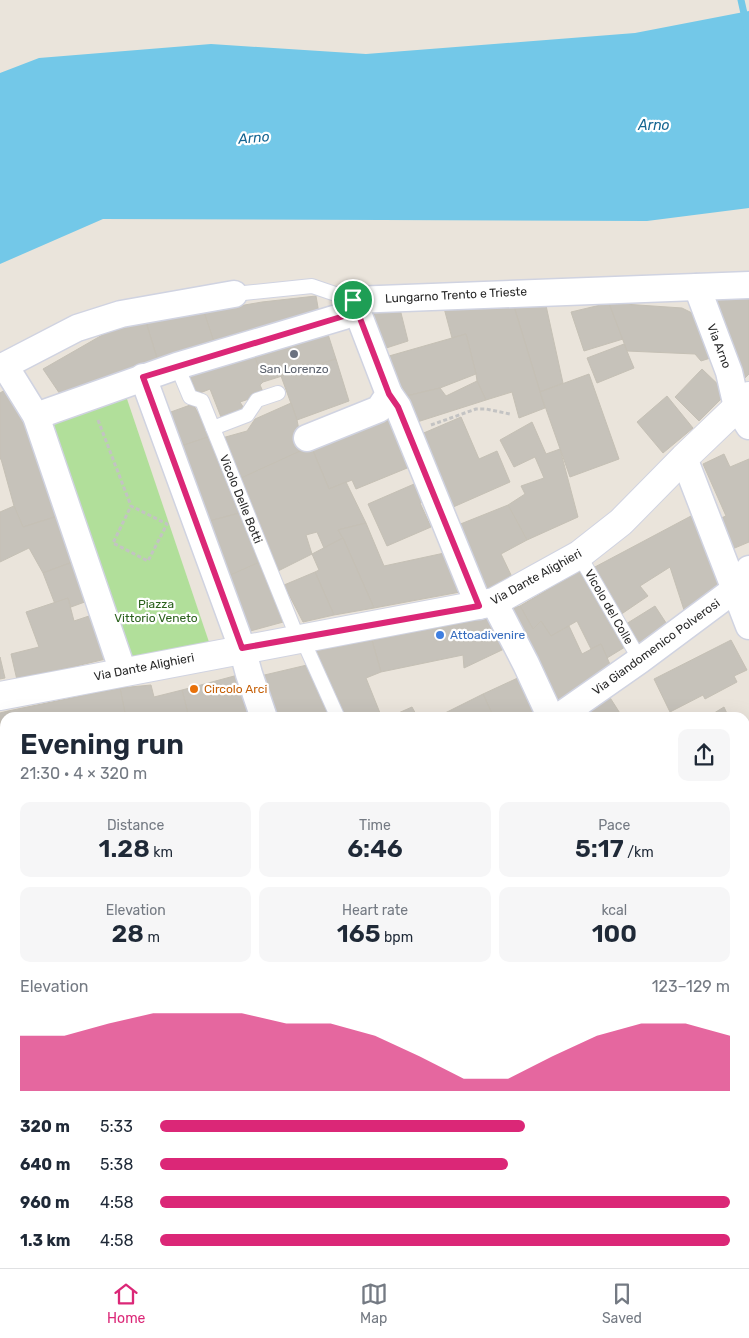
<!DOCTYPE html>
<html lang="en">
<head>
<meta charset="utf-8">
<style>
	body { margin:0; font-family:Rubik,sans-serif; background:#f6f6f7; color:#1f2937; height:100vh; display:flex; flex-direction:column; font-size:19px; white-space:nowrap }
	* { box-sizing:border-box; margin:0 }
	p { font-size:16px; color:#747a83 }
	.icon { flex:none; width:28px; height:28px; fill:none; stroke:currentColor; stroke-width:2; stroke-linecap:round; stroke-linejoin:round }
	.map { position:relative; flex:1; overflow:hidden }
	.sheet { position:absolute; left:0px; top:712px; width:750px; height:556px; display:flex; flex-direction:column; background:#fff; border-radius:15px 15px 0 0; box-shadow:0 5px 20px #0002 }
	.sheet>* { flex:none }
	.pin { position:absolute; display:grid; place-items:center; width:42px; height:42px; color:#fff; margin:-21px; border:2px solid #fff; border-radius:50%; box-shadow:0 1px 5px #0007 }
	.round { display:grid; place-items:center; flex:none; width:52px; height:52px; border-radius:10px; background:#f6f6f7 }
	.headline { display:flex; align-items:center; justify-content:space-between; height:85px; padding:0 20px }
	h1 { font-size:28px; font-weight:600; line-height:38px }
	.metrics { display:grid; grid-template-columns:repeat(3,1fr); gap:8px; height:85px; padding:5px 20px }
	.metrics div { display:grid; align-content:center; border-radius:10px; background:#f6f6f7; text-align:center }
	.metrics b { font-size:25px; font-weight:600 }
	.metrics small { font-size:14px; font-weight:400 }
	.metrics p { font-size:14px }
	.chart { height:140px; padding:10px 20px }
	.chart p { display:flex; justify-content:space-between }
	.chart svg { width:100%; height:90px; margin-top:5px; fill:#db2777; opacity:.7 }
	ul { padding:0 20px; list-style:none; font-size:16px }
	li { display:grid; grid-template-columns:80px 60px 1fr; align-items:center; height:38px }
	li i { height:12px; border-radius:6px; background:#db2777 }
	.menu { display:flex; justify-content:space-around; align-items:center; height:70px; border-top:1px solid #e0e1e3; background:#fff; font-size:14px; color:#747a83 }
	.menu a { display:grid; justify-items:center; gap:2px }
	.menu .current { color:#db2777 }
	.map>svg:first-child { display:block }
</style>
</head>
<body>
<div class="map">
<svg width="749" height="1268" viewBox="0 0 749 1268">
	<rect width="100%" height="100%" fill="#eae4db"/>
	<path fill="#b1df9a" d="M126,396L209,642L129,660L51,423Z"/>
	<path fill="#73c8e8" d="M749,11V208L647,221L103,219L0,264V73L39,58L211,44L366,54L635,33Z"/>
	<g fill="none" stroke-linecap="round" stroke-linejoin="round">
		<path stroke="#73c8e8" stroke-width="7" d="M741,0L749,36"/>
	</g>
	<g fill="#c6c2ba" stroke="#c5c0b5">
		<path d="M316,296L320,319L216,348L204,312L262,302Z"/>
		<path d="M749,298V374L743,380L711,301Z"/>
		<path d="M512,300L545,301L563,383L540,392Z"/>
		<path d="M512,300L545,408L519,418L512,392L486,400L477,381L476,374L466,334L452,338L444,308Z"/>
		<path d="M609,303L623,339L584,351L571,312Z"/>
		<path d="M609,303L682,308L704,319L720,355L701,361L695,354L627,351Z"/>
		<path d="M399,305L408,341L380,350L364,309Z"/>
		<path d="M204,312L216,348L160,368L146,322Z"/>
		<path d="M146,322L160,368L66,403L43,369L118,326Z"/>
		<path d="M325,325L336,359L263,382L252,348Z"/>
		<path d="M466,334L476,374L440,388L402,397L382,358Z"/>
		<path d="M624,344L634,368L597,383L587,358Z"/>
		<path d="M252,348L263,382L260,385L264,394L240,402L245,410L221,417L210,389L195,395L185,372Z"/>
		<path d="M336,359L349,401L297,420L281,376Z"/>
		<path d="M702,369L727,393L699,421L675,397Z"/>
		<path d="M589,374L619,459L570,477L540,392Z"/>
		<path d="M477,381L486,400L414,423L402,397L440,388L446,396Z"/>
		<path d="M8,388L34,433L61,515L23,527L14,506L1,459H0V393Z"/>
		<path d="M667,396L693,428L663,453L637,422Z"/>
		<path d="M291,403L297,420L303,450L239,479L222,438L247,431L255,419Z"/>
		<path d="M193,404L211,436L181,446L168,413Z"/>
		<path d="M396,412L417,464L356,489L352,480L329,489L311,446Z"/>
		<path d="M461,417L479,459L497,451L510,482L451,508L419,435Z"/>
		<path d="M532,422L546,454L560,449L578,517L527,540L508,505L525,494L521,486L544,478L535,457L514,467L500,440Z"/>
		<path d="M211,436L243,512L206,522L181,446Z"/>
		<path d="M311,446L329,489L346,482L366,523L338,530L343,538L324,548L317,532L306,535L312,554L276,572L239,479Z"/>
		<path d="M724,454L730,467L749,459V542L730,550L716,520L726,516L703,464Z"/>
		<path d="M421,481L428,500L420,503L431,527L387,546L368,504Z"/>
		<path d="M508,505L527,540L501,554L512,577L486,593L453,527Z"/>
		<path d="M14,506L23,527L61,515L78,560L43,573L29,548L0,562V512Z"/>
		<path d="M243,512L262,561L226,577L206,522Z"/>
		<path d="M691,516L720,583L684,610L670,567L640,586L648,596L620,615L593,568Z"/>
		<path d="M366,523L384,566L449,552L460,592L374,608L343,538L338,530Z"/>
		<path d="M343,538L374,608L334,615L315,572L319,570L312,554Z"/>
		<path d="M78,560L93,599L71,607L68,598L55,604L43,573Z"/>
		<path d="M262,561L287,621L243,633L226,577Z"/>
		<path d="M581,570L625,647L607,658L601,644L591,649L577,621L551,636L541,621L533,629L520,606Z"/>
		<path d="M315,572L334,615L303,622L284,585Z"/>
		<path d="M68,598L74,621L95,614L110,658L17,680L11,654L39,647L26,612Z"/>
		<path d="M520,606L533,629L541,621L551,636L569,626L582,654L601,644L613,671L559,701L504,611Z"/>
		<path d="M655,606L672,632L643,650L626,624Z"/>
		<path d="M488,615L504,649L464,668L463,655L381,672L371,637Z"/>
		<path d="M371,637L381,672L366,678L382,718H344L314,649Z"/>
		<path d="M731,640L747,670L734,676L737,682L705,699L703,695L670,712L654,679Z"/>
		<path d="M0,657L5,678L0,679Z"/>
		<path d="M307,665L332,718H272L256,677Z"/>
		<path d="M238,675L250,713L237,718H189L182,690Z"/>
		<path d="M522,676L542,718H494L483,694Z"/>
		<path d="M151,685L154,697L182,690L189,718H126L120,688Z"/>
		<path d="M120,688L126,718H9L8,711Z"/>
		<path d="M483,694L494,718H447L445,713Z"/>
		<path d="M609,696L623,718H575Z"/>
		<path d="M412,707L418,718H387Z"/>
		<path d="M724,707L729,718H706Z"/>
		<path d="M8,711L9,718H5V774L0,775V713Z"/>
		<path d="M5,774V850L4,851L0,838V775Z"/>
		<path d="M0,897L5,908V954L0,956Z"/>
		<path d="M5,1053V1071L0,1074V1056Z"/>
		<path d="M5,1094V1142L0,1144V1097Z"/>
	</g>
	<g fill="none" stroke-linecap="round" stroke-linejoin="round">
		<defs>
			<g id="lane">
				<path d="M234,294L312,286L353,300"/>
				<path d="M177,366L190,397L202,401L298,639"/>
				<path d="M213,428L247,415L257,400L278,393"/>
				<path d="M579,555L640,660"/>
				<path d="M302,638L338,718"/>
			</g>
			<g id="street">
				<path d="M697,287L729,372L737,407L749,426"/>
				<path d="M353,300L749,285"/>
				<path d="M5,366L36,416L123,672"/>
				<path d="M0,368L77,328L121,314L234,294"/>
				<path d="M143,377L242,648L249,674L264,718"/>
				<path d="M389,394L398,407L479,606"/>
				<path d="M36,416L177,366L344,316L353,300"/>
				<path d="M307,438L379,409L389,394L353,300"/>
				<path d="M684,458L749,626"/>
				<path d="M494,602L526,664L551,718"/>
				<path d="M557,718L640,660L734,590L749,569"/>
				<path d="M745,768L749,764"/>
				<path d="M0,864L5,879"/>
				<path d="M0,1081L5,1078"/>
				<path d="M660,1268L661,1264"/>
			</g>
			<path id="secondary" d="M0,696L494,602L579,555L621,522L684,458L749,396"/>
		</defs>
		<use href="#lane" stroke="#d0d3e1" stroke-width="16"/>
		<use href="#street" stroke="#d0d3e1" stroke-width="29"/>
		<use href="#secondary" stroke="#d0d3e1" stroke-width="30"/>
		<g stroke="#c3c3c3" stroke-width="3" stroke-dasharray="4 2.5" stroke-linecap="butt">
			<path d="M98,420L131,506L167,524L148,561L113,543L131,506"/>
			<path d="M431,425L476,409H486L510,414"/>
		</g>
		<use href="#lane" stroke="#fff" stroke-width="14"/>
		<use href="#street" stroke="#fff" stroke-width="26"/>
		<use href="#secondary" stroke="#fff" stroke-width="28"/>
	</g>
	<g fill="none" stroke-linecap="round" stroke-linejoin="round">
		<defs>
			<path id="route" d="M353,300L389,394L398,407L479,606L242,648L143,377L344,316Z"/>
		</defs>
		<use href="#route" stroke="#fff" stroke-width="10"/>
		<use href="#route" stroke="#db2777" stroke-width="6"/>
	</g>
	<circle fill="#6b7280" stroke="#fff" stroke-width="2" cx="294" cy="354" r="5"/>
	<circle fill="#3f7fe0" stroke="#fff" stroke-width="2" cx="440" cy="635" r="5"/>
	<circle fill="#e8710a" stroke="#fff" stroke-width="2" cx="194" cy="689" r="5"/>
	<g text-anchor="middle" dominant-baseline="central" stroke-width="4.5" stroke-linejoin="round" paint-order="stroke">
		<g font-size="12" fill="#292929" stroke="#fff">
			<text transform="translate(456 295) rotate(-3)">Lungarno Trento e Trieste</text>
			<text transform="translate(719 346) rotate(69)">Via Arno</text>
			<text transform="translate(241 499) rotate(68)">Vicolo Delle Botti</text>
			<text transform="translate(536 577) rotate(-29)">Via Dante Alighieri</text>
			<text transform="translate(609 607) rotate(60)">Vicolo del Colle</text>
			<text transform="translate(656 647) rotate(-36)">Via Giandomenico Polverosi</text>
			<text transform="translate(144 667) rotate(-11)">Via Dante Alighieri</text>
		</g>
		<g font-size="12" fill="#5b616d" stroke="#fff">
			<text x="294" y="369">San Lorenzo</text>
		</g>
		<g font-size="12" fill="#2b611d" stroke="#fff">
			<text x="156" y="604">Piazza<tspan x="156" dy="14">Vittorio Veneto</tspan></text>
		</g>
		<g font-size="12" fill="#366cbe" stroke="#fff" text-anchor="start">
			<text x="450" y="635">Attoadivenire</text>
		</g>
		<g font-size="12" fill="#c56008" stroke="#fff" text-anchor="start">
			<text x="204" y="689">Circolo Arci</text>
		</g>
		<g font-size="14" font-style="italic" fill="#146591" stroke="#fff">
			<text x="654" y="125">Arno</text>
			<text transform="translate(254 138) rotate(-5)">Arno</text>
		</g>
	</g>
</svg>
<div class="pin" style="left:353px;top:300px;background:#1e9e55"><svg class="icon" aria-label="arrive" viewBox="0 0 24 24"><path d="M6 21V4h12l-3 4 3 4H6"/></svg></div>
<section class="sheet">
<div class="headline"><div><h1>Evening run</h1><p>21:30 · 4 × 320 m</p></div><a class="round"><svg class="icon" aria-label="share" viewBox="0 0 24 24"><path d="M12 15V3M7 8l5-5 5 5M5 13v7h14v-7"/></svg></a></div>
<div class="metrics">
<div><p>Distance</p><b>1.28<small> km</small></b></div>
<div><p>Time</p><b>6:46</b></div>
<div><p>Pace</p><b>5:17<small> /km</small></b></div>
</div>
<div class="metrics">
<div><p>Elevation</p><b>28<small> m</small></b></div>
<div><p>Heart rate</p><b>165<small> bpm</small></b></div>
<div><p>kcal</p><b>100</b></div>
</div>
<div class="chart"><p><span>Elevation</span>123–129 m</p>
<svg viewBox="0 0 160 44" preserveAspectRatio="none"><path d="M0 44V17L10 17L20 11L30 6L40 6L50 6L60 11L70 11L80 17L90 27L100 38L110 38L120 27L130 17L140 11L150 11L160 17V44z"/></svg>
</div>
<ul>
<li><b>320 m</b>5:33<i style="width:64%"></i></li>
<li><b>640 m</b>5:38<i style="width:61%"></i></li>
<li><b>960 m</b>4:58<i style="width:100%"></i></li>
<li><b>1.3 km</b>4:58<i style="width:100%"></i></li>
</ul>
</section>
</div>
<nav class="menu">
<a class="current"><svg class="icon" aria-label="home" viewBox="0 0 24 24"><path d="M3 11l9-7 9 7M6 9v11h12V9"/></svg>Home</a>
<a><svg class="icon" aria-label="map" viewBox="0 0 24 24"><path d="M3 6l6-2 6 2 6-2v14l-6 2-6-2-6 2zM9 4v14M15 6v14"/></svg>Map</a>
<a><svg class="icon" aria-label="saved" viewBox="0 0 24 24"><path d="M7 4h10v16l-5-4-5 4z"/></svg>Saved</a>
</nav>
</body>
</html>
